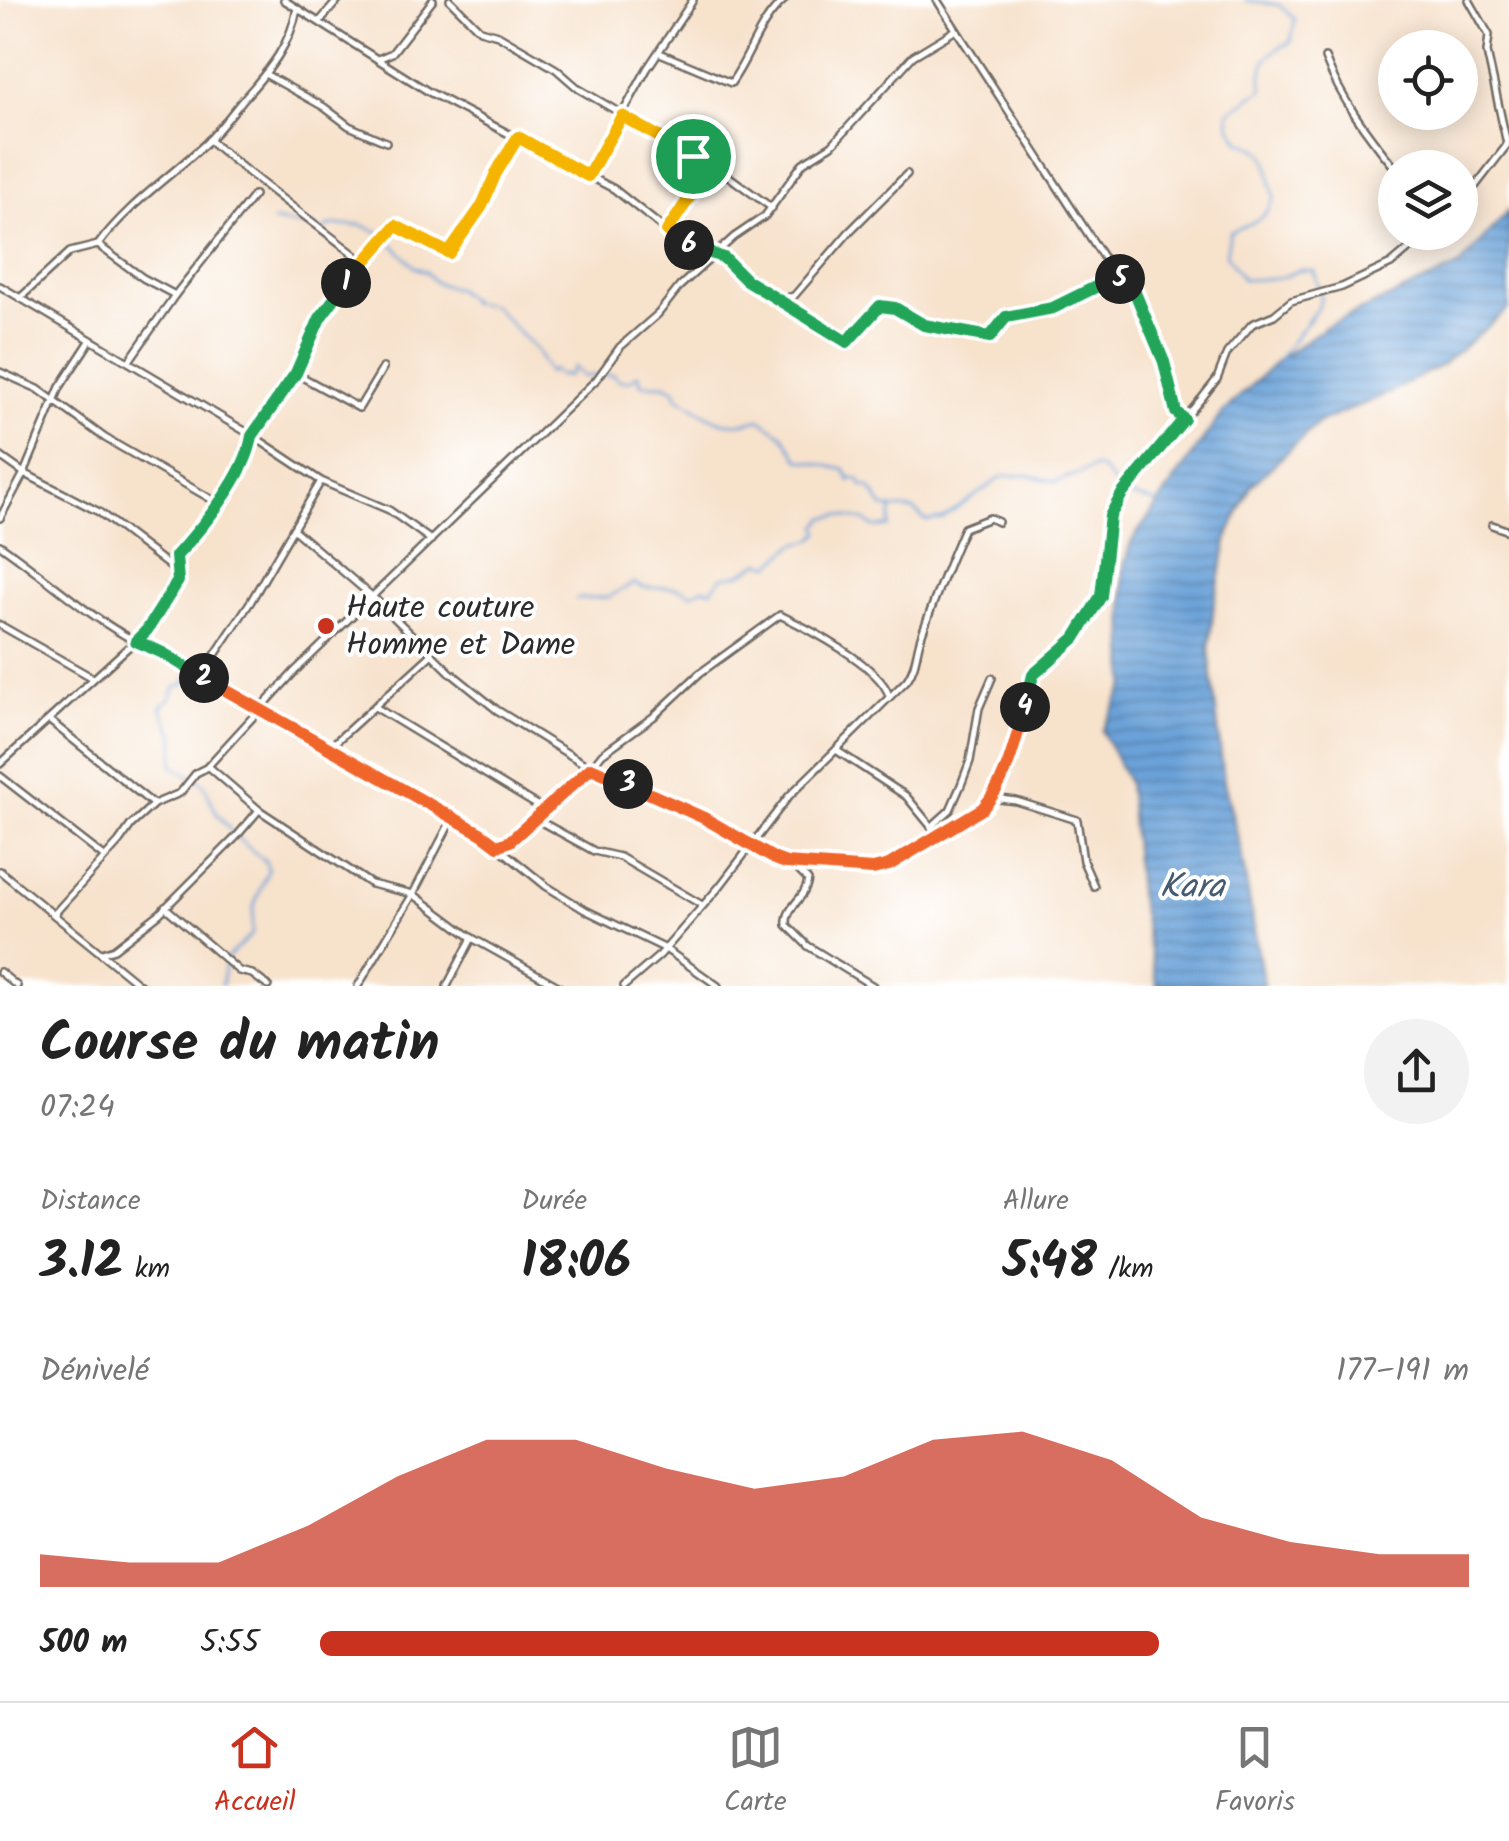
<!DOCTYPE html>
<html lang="fr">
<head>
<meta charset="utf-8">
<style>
	body { margin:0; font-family:Kalam,sans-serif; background:#f2f2f2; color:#222; height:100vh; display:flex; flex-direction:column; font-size:38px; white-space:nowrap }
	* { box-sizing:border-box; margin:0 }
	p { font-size:32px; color:#767676 }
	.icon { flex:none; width:55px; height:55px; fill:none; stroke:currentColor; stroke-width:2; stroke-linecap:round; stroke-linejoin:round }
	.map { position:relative; height:986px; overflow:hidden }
	.drawer { display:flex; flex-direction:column; background:#fff; flex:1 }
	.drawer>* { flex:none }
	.buttons { position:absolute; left:1378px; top:30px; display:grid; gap:20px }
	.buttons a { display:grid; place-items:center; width:100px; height:100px; border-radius:50%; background:#fff; box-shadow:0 5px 25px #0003; font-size:50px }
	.pin { position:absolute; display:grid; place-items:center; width:85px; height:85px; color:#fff; margin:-42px; border:5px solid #fff; border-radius:50%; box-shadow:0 2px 10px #0007 }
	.km { position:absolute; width:50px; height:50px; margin:-25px; border-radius:50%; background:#222; color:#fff; font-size:28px; line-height:50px; text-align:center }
	.round { display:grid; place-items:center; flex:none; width:105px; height:105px; border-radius:52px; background:#f2f2f2 }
	.overview { display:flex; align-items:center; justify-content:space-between; height:170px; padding:0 40px }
	h1 { font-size:55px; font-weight:700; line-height:75px }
	.figures { display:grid; grid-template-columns:repeat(3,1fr); gap:15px; height:170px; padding:10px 40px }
	.figures div { display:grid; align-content:center }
	.figures b { font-size:50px; font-weight:700 }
	.figures small { font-size:28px; font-weight:400 }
	.figures p { font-size:28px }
	.chart { height:280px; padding:20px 40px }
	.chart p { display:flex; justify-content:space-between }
	.chart svg { width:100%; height:180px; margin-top:10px; fill:#c8321e; opacity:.7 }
	ul { padding:0 40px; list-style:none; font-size:32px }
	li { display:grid; grid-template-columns:160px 120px 1fr; align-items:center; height:75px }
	li i { height:25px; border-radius:12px; background:#c8321e }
	.menu { display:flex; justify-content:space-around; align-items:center; height:140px; border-top:2px solid #e0e0e0; background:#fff; font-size:28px; color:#767676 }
	.menu a { display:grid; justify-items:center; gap:5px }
	.menu .active { color:#c8321e }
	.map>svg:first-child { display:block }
</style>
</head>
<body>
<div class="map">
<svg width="1509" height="986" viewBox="0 0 1509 986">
	<defs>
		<pattern id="water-rules" width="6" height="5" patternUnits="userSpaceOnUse" patternTransform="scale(2.5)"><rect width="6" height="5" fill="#6ba2d9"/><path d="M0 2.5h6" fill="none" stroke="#5884b0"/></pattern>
	</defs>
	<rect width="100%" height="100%" fill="#fff"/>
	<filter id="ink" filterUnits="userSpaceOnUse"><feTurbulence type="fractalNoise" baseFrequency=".01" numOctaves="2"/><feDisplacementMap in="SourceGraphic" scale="20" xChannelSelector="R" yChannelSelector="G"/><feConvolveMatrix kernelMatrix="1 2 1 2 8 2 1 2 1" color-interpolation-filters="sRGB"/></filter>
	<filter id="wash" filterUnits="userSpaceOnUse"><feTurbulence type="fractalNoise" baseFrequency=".0048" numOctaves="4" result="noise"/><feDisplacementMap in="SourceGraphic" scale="40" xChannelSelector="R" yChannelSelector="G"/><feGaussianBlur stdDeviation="2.25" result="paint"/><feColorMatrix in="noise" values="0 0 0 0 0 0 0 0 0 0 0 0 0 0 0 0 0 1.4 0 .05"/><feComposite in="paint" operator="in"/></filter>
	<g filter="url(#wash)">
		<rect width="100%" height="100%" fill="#f7e2cc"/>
		<path fill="url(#water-rules)" stroke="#4b6682" stroke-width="2.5" d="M1509,210V309L1443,364L1389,393L1318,423L1251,486L1229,533L1214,604L1209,649L1224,782L1240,846L1264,986H1157L1138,893L1128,783L1102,731L1126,684L1123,569L1131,542L1222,413L1279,359L1327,326L1460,265Z"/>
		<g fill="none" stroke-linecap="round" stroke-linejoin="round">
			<g stroke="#6ba2d9" stroke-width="2.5">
				<path d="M1245,0L1279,5L1295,19L1291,42C1268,51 1258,64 1263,89L1229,112L1230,125L1240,141C1277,153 1264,167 1275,197C1264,222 1253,222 1230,232L1226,254L1243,280L1280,278L1300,270L1314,271L1321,295L1319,306L1279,359"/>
				<path d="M273,221L316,228"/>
				<path d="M324,230L328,226L362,225L383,234L415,267L426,272L436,283L457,289L471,302L493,306L538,352L548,373L553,370L559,376L569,375L573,367L584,377L595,375"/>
				<path d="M603,375H614L618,380L629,381L639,374L641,384L664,385L676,390L677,396C708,415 721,432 759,419L783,435L799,459L845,470L850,481L852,478L860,480L862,486L870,488L883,507L914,510L926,521L942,519L1003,476L1028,475L1056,482L1096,467L1102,469L1122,494L1158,503"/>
				<path d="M576,599L609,597L634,583C652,595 668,579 691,594L703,588L711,590L722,577L740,574L761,562L771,565L795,544L812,540L820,533L818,526L825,518L840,515L863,520L874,527H889L892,508"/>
				<path d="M188,674L185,684L175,687L170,699L161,708L175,737L173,766L203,783L217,814L236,837L266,862L268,870L254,906L252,934L226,959L221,986"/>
			</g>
		</g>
	</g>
	<g filter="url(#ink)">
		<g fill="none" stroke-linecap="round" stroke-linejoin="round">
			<defs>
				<g id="street">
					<path d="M284,0L429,92L614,189L667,231L694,248L724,258L746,280L781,299L794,296L849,232L907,174"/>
					<path d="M450,0L480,30L498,35L556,69L579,89L685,151L708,169L667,231"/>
					<path d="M937,0L1116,277L1131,283L1164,362L1176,412L1184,419"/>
					<path d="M1469,0L1489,35L1487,52L1507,144"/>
					<path d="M320,21L338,0"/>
					<path d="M660,53L731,83C751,55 758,23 784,0"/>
					<path d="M1325,58C1341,99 1367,134 1395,168"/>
					<path d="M378,59L392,53L433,0"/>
					<path d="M265,74L324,107L349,126L386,142"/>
					<path d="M209,140C259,183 312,221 364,262"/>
					<path d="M708,169L720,170L772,208"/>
					<path d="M588,176L647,69L693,0"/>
					<path d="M1460,206L1507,145"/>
					<path d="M98,245C127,205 170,177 206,143C221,129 233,111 247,95C270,69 291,44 297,8"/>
					<path d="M0,286L253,436L321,481L389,510L431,540"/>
					<path d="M20,298L70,252L98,245L143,278L175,295"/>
					<path d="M784,301L847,342L880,306L895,308L924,325L982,338L990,337L1006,317L1053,308L1115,278"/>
					<path d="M129,361L175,295L254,195"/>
					<path d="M0,372L38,389L105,438L218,503"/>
					<path d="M295,373L359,408L383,368"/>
					<path d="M0,456L24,473L99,512L177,572"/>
					<path d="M0,518L24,473L60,387L90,341"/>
					<path d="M1492,525L1509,531"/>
					<path d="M293,529L373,597L451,673L497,710L591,768L704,818L786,863L873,869L889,865L982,809L992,798L1011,757L1033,675L1075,638L1101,596L1110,535L1108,525L1122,494L1202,398L1217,379L1227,353L1252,324L1274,315L1291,301L1342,287L1391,264L1429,232"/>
					<path d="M0,545C45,576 87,616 135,641L147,629L179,581L176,556C203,525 246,477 253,436L295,373L321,318L396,226L449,253L482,206L496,173L519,137"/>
					<path d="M0,625L93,678"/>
					<path d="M201,676L251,601L321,481"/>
					<path d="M375,707L543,809"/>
					<path d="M50,721L153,804"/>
					<path d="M330,747L431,655"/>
					<path d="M836,750L906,796L938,835"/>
					<path d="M0,764L135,641L163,653L452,819L482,834L546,886L585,910L664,948L718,986"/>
					<path d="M0,776L103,856"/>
					<path d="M992,798L1016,801L1077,820L1083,861L1094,886"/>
					<path d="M534,818L594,851L620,857L702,905"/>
					<path d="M931,827L950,810L961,785L970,761L979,708L992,678"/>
					<path d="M497,847L510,841L591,768L602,754L653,717L700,673L780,615C807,628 881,666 889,696"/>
					<path d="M802,864L799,871L808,880C806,899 785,906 787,925L808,946L873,986"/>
					<path d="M0,871L141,986"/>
					<path d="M165,907L239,971L252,974L268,986"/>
					<path d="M55,913L119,842L131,825L154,804L180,793L196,773L208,767"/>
					<path d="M472,938L558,986"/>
					<path d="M102,953L114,949L159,914L236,837L259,810"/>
					<path d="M0,972L17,986"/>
					<path d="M358,986L413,894L452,819"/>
					<path d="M447,986L472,938L413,894L371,884L259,810L208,766L295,671L597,379L620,347L658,314L680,286L734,237L765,216L803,163L832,145L913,56L956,30"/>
					<path d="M624,986L660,955L720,886L789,796L907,680C917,666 916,650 922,634C935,598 948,563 964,528L990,518L998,522"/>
				</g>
			</defs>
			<use href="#street" stroke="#726b63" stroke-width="10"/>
			<use href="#street" stroke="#fff" stroke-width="5"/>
		</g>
	</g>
	<g fill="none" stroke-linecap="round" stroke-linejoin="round" filter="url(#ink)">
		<defs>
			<path id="split-1" d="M346,283L396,226L449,253L482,206L496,173L518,137L588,176L622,116L693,156"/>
			<path id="split-2" d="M204,678L163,653L136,641L147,630L178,581L176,556C203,526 246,476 252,436L296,373L320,318L346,283"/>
			<path id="split-3" d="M204,678L482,834L498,846L510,841L591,768L628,784"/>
			<path id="split-4" d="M628,784L704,818L775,859L786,863L873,869L889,865L982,809C1007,782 1015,742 1025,707"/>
			<path id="split-5" d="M1025,707L1033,675L1075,638L1101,596L1110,516L1122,494L1184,419L1176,412L1164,362L1131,283L1120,279"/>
			<path id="split-6" d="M689,245L724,258L746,280L847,342L880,306L895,308L924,325L990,337L1006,317L1053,308L1116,277L1120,279"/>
			<path id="split-7" d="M689,245L667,231L708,170L693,156"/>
		</defs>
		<use href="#split-1" stroke="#fff" stroke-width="20"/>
		<use href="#split-2" stroke="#fff" stroke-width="20"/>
		<use href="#split-3" stroke="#fff" stroke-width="20"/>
		<use href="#split-4" stroke="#fff" stroke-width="20"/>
		<use href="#split-5" stroke="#fff" stroke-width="20"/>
		<use href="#split-6" stroke="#fff" stroke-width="20"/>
		<use href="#split-7" stroke="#fff" stroke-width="20"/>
		<use href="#split-1" stroke="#f5b400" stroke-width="12"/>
		<use href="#split-2" stroke="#22a559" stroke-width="12"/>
		<use href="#split-3" stroke="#f0652b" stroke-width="12"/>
		<use href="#split-4" stroke="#f0652b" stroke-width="12"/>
		<use href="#split-5" stroke="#22a559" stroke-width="12"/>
		<use href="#split-6" stroke="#22a559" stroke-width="12"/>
		<use href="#split-7" stroke="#f5b400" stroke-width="12"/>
	</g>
	<circle fill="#c8321e" stroke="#fff" stroke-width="4" cx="326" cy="626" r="10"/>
	<g text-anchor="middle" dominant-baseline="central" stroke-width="8" stroke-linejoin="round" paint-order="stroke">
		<g font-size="32" fill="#2b2b2b" stroke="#fff" text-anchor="start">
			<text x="346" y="608">Haute couture<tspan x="346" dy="37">Homme et Dame</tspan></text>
		</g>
		<g font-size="35" font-style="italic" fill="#455b71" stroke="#fff">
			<text x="1192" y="888">Kara</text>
		</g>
	</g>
</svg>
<div class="buttons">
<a><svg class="icon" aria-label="locate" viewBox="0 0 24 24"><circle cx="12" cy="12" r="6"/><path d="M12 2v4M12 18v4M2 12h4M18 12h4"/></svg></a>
<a><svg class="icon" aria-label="layers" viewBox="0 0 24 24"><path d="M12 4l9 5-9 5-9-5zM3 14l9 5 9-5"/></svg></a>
</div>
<div class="pin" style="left:693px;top:156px;background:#1e9e55"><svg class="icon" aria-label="arrive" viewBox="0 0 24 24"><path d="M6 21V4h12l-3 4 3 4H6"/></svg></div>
<b class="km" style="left:346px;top:283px">1</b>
<b class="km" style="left:204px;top:678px">2</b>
<b class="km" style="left:628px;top:784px">3</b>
<b class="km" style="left:1025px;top:707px">4</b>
<b class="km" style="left:1120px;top:279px">5</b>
<b class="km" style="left:689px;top:245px">6</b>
</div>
<section class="drawer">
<div class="overview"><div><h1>Course du matin</h1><p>07:24</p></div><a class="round"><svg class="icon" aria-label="share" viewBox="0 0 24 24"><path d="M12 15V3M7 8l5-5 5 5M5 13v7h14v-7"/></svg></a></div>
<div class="figures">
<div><p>Distance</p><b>3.12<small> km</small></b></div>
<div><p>Durée</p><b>18:06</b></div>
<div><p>Allure</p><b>5:48<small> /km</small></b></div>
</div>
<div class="chart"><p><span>Dénivelé</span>177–191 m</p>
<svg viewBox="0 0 160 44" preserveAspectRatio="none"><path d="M0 44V36L10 38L20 38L30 29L40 17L50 8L60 8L70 15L80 20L90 17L100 8L110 6L120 13L130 27L140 33L150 36L160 36V44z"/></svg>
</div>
<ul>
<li><b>500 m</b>5:55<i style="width:73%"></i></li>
</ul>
</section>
<nav class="menu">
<a class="active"><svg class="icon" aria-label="home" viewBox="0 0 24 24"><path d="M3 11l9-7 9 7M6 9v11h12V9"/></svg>Accueil</a>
<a><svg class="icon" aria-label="map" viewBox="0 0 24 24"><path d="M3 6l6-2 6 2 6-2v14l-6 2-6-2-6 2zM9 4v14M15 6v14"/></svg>Carte</a>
<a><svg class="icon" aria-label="saved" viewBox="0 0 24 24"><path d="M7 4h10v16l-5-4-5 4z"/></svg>Favoris</a>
</nav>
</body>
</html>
